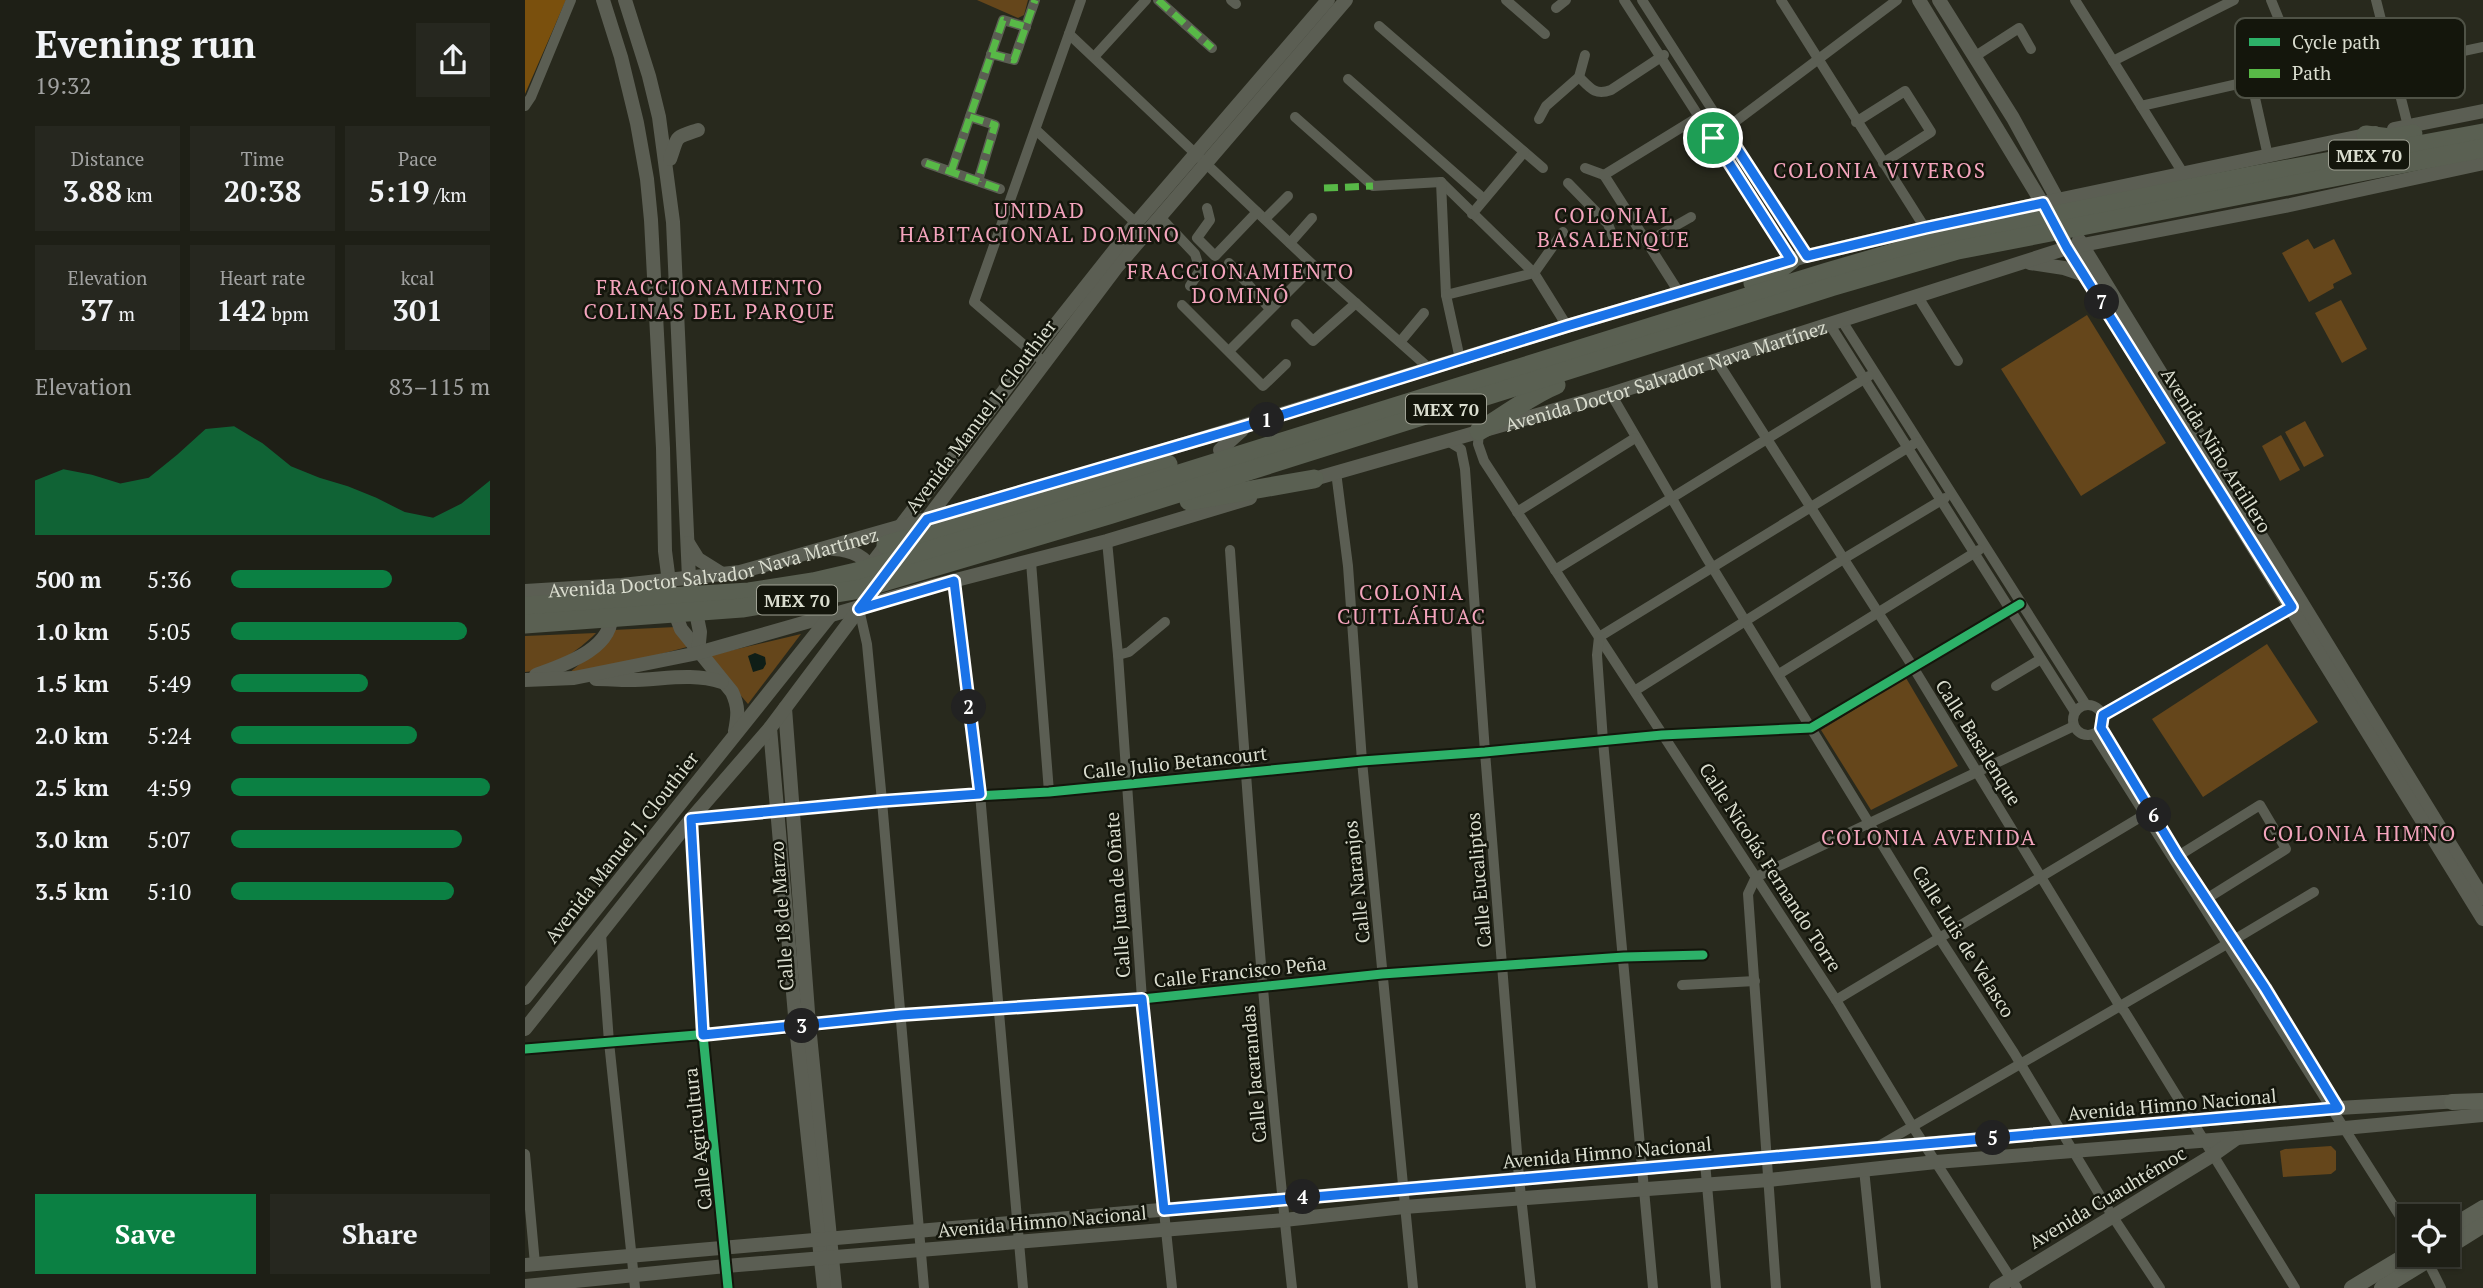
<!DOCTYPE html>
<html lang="en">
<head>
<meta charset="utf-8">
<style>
	body { margin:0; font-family:"PT Serif",serif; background:#26271f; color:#f1f3f6; height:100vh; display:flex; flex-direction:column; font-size:26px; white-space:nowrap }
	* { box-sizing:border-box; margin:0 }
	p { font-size:23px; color:#a1a2a1 }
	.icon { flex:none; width:38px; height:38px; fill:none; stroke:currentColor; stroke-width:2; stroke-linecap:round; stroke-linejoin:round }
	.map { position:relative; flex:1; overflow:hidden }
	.sheet { display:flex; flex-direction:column; background:#1e1f16; width:525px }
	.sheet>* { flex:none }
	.tools { position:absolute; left:1872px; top:1204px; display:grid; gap:14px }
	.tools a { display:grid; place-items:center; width:63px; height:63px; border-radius:0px; background:#1e1f16; box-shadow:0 2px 5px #0004,0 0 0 2px #3c3d35; font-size:35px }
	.pin { position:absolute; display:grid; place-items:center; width:60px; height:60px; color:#fff; margin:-30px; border:4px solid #fff; border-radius:50%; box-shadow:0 2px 7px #0007 }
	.km { position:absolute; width:35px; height:35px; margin:-18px; border-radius:50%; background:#222; color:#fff; font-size:19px; line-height:35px; text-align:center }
	.round { display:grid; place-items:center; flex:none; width:74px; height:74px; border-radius:0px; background:#26271f }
	.headline { display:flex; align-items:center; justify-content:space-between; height:119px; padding:0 35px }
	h1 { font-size:38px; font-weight:600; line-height:52px }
	.metrics { display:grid; grid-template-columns:repeat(3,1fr); gap:10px; height:119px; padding:7px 35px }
	.metrics div { display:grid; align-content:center; border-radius:0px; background:#26271f; text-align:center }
	.metrics b { font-size:30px; font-weight:600 }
	.metrics small { font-size:19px; font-weight:400 }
	.metrics p { font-size:19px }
	.chart { height:196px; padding:14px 35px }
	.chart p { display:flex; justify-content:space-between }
	.chart svg { width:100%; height:126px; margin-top:7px; fill:#0b8043; opacity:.7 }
	.cta { display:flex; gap:14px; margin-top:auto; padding:14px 35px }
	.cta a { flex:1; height:80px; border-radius:0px; background:#0b8043; color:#fff; font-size:28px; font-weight:600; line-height:80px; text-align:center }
	.cta a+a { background:#26271f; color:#f1f3f6 }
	ul { padding:0 35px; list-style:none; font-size:23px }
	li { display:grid; grid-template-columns:112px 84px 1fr; align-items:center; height:52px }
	li i { height:18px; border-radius:9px; background:#0b8043 }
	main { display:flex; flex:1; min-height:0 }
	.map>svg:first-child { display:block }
</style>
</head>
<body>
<main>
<section class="sheet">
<div class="headline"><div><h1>Evening run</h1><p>19:32</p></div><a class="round"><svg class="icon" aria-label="share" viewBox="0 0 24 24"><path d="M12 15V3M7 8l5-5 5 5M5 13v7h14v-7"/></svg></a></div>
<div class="metrics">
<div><p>Distance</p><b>3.88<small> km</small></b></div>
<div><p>Time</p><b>20:38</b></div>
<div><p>Pace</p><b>5:19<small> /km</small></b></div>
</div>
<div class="metrics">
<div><p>Elevation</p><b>37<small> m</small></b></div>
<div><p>Heart rate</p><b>142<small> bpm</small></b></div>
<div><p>kcal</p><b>301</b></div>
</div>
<div class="chart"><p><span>Elevation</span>83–115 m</p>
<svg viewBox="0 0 160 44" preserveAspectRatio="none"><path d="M0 44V25L10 21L20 23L30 26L40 24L50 16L60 7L70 6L80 12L90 20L100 24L110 27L120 31L130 36L140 38L150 33L160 25V44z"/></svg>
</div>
<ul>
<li><b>500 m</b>5:36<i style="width:62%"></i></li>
<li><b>1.0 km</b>5:05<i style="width:91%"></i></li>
<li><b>1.5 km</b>5:49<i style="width:53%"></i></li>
<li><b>2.0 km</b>5:24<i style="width:72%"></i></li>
<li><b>2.5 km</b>4:59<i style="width:100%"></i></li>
<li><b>3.0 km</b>5:07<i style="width:89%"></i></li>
<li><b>3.5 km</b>5:10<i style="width:86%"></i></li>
</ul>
<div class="cta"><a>Save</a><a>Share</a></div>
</section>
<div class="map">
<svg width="1958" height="1288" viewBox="0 0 1958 1288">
	<rect width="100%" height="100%" fill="#28291d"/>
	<g fill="#65461b">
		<path d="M452,0H503L499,15L493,18Z"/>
		<path d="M1783,239L1789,249L1809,239L1827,274L1808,284L1809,288L1784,302L1757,253Z"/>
		<path d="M1816,300L1842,349L1817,363L1790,313Z"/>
		<path d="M1562,315L1641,443L1556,496L1476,369Z"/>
		<path d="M1780,421L1799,456L1779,467L1760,432Z"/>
		<path d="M1756,435L1775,470L1755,481L1737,446Z"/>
		<path d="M151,627L162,647L106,662L44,673L73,649L88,630Z"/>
		<path d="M71,633C53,651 26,670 0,672V636Z"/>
		<path d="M276,634L223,704L182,656Z"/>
		<path d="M1742,644L1793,722L1678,797L1627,719Z"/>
		<path d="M1381,678L1433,766L1346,810L1296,730Z"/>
		<path d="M1806,1146L1811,1151V1170L1806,1174L1758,1177L1755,1151L1760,1149Z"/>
	</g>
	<path fill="#7a500d" d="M0,0H41L0,94Z"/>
	<path fill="#0f1e17" d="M230,653L240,657L241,664L238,669L228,672L223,656Z"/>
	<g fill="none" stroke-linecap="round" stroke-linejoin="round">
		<g stroke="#5b5e53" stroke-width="10">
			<path d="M633,0L687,48"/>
			<path d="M706,0L711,4"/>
			<path d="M981,0L1020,34"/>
			<path d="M1099,0L1266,260"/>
			<path d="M1117,0L1281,256"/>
			<path d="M1256,0L1400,228"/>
			<path d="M1550,0L1658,173"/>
			<path d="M1746,0L1776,73"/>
			<path d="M1851,0L1883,126"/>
			<path d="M1031,8L1041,0"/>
			<path d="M854,26L1018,168"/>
			<path d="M544,34L789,266L905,369"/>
			<path d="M466,54L489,60L510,0"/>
			<path d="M569,57L621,0"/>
			<path d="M1449,57L1494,28L1506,49"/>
			<path d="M1588,61L1709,0"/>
			<path d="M1054,77C1065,88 1070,96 1086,90L1139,55"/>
			<path d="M823,79L959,199"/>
			<path d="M1726,80L1743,156"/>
			<path d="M0,106L6,97L46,0"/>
			<path d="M1616,106L1761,73C1776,73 1788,79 1803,80L1958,47"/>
			<path d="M445,117L470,125L453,181"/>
			<path d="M770,117L848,186L916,182"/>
			<path d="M1014,119L1021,106L1054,77L1060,55"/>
			<path d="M1331,122L1380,91L1406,132L1358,163"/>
			<path d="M511,130L611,223"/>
			<path d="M1195,133L1372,0"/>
			<path d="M401,163L475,189"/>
			<path d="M1060,168L1079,175"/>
			<path d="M426,172L478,20L501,27"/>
			<path d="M1079,175L1155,294"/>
			<path d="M1079,175L1175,116"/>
			<path d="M916,182L1009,273L1042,326"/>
			<path d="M916,182L921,295L935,359"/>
			<path d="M1043,183L1083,224L1088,237"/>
			<path d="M682,208L685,220L672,238L690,256L732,212"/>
			<path d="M947,214L999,152"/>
			<path d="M635,217L670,254L675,270L665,286"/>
			<path d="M740,219L763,196"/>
			<path d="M1122,242L1166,217"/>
			<path d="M765,243L787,218"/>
			<path d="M704,263L745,309"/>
			<path d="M921,295L1009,273L1038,232"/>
			<path d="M1393,297L1433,361"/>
			<path d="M657,305L738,386L761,364"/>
			<path d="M1317,321L1561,705"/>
			<path d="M771,324L788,341L831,303"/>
			<path d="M1305,325L1550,712"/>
			<path d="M875,342L899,313"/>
			<path d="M704,351L789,266"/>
			<path d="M1192,361L1388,667L1594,1005L1600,1012L1770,1288"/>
			<path d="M520,363L449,302L556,0"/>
			<path d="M1086,394L1181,557L1415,939L1489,1053L1588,1217L1635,1288"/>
			<path d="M954,431L953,444L959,461L1311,1000L1388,1127L1492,1288"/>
			<path d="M921,440L936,449L940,469L960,752L994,1178L1006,1288"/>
			<path d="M811,472L823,566L837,761L888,1288"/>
			<path d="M992,512L1110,438"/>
			<path d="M582,541L593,655L617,999L647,1288"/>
			<path d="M705,550C722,796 740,1043 767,1288"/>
			<path d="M506,562L524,792"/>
			<path d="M1030,570L1344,376"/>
			<path d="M429,581L455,794L498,1288"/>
			<path d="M334,609L342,644L357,801L399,1288"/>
			<path d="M593,655L604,652L640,622"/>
			<path d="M1254,674L1454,550"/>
			<path d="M1471,686L1516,659"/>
			<path d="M1111,690L1320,558L1420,498"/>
			<circle cx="1563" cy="720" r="15"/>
			<path d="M1578,715L1771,605"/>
			<path d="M1576,728L1638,831"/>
			<path d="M1569,734L1885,1232"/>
			<path d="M1653,856L1735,805L1761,849L1678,901"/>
			<path d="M1667,877L1787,1064"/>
			<path d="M76,934L84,1042L110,1288"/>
			<path d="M1157,985L1230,981"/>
			<path d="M1311,1000L1624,812"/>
			<path d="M0,1049L271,1027L376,1015L617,999L857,974L1099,957L1178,955"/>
			<path d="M1352,1147L1702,944L1789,892"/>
			<path d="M0,1154L10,1264"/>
			<path d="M1180,1162L1191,1288"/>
			<path d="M1339,1169L1351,1288"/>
			<path d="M1900,1256L1916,1288"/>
			<path d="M203,1288L178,1035L166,819L357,801L524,792L837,761L960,752L1137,735L1286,728L1495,604"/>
			<path d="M1128,1288L1078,741L1072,655L1074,637L1392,442"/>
			<path d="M1251,1288L1223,894L1231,877L1549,726"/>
		</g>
		<g stroke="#5b5e53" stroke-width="14">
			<path d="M78,0L96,57L112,123L122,179L126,220L138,448L140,551L147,605L156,629L207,692C214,707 213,716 210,731"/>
			<path d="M100,0L124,76L134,117L148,222L164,578L175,632L173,653"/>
			<path d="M1394,0L1522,211"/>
			<path d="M1414,0L1488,118L1536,206"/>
			<path d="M1869,129L1958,111"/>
			<path d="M145,159C154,135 147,139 173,130"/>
			<path d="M1554,240L1958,898"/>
			<path d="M1539,241L1958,919"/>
			<path d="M1505,263L1539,268L1560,275"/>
			<path d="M695,450L717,430"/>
			<path id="s1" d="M782,481L1086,394L1542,248L1765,205L1958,163"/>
			<path d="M402,519L591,268L821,0"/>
			<path d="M163,543L173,559L197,574"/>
			<path d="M309,549C328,550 340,557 350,572"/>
			<path d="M342,570L508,353L611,223L803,0"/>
			<path id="s2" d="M0,591L97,585L215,572L591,465L1042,326L1281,256L1400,228L1850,133"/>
			<path d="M11,675C38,665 90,649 86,612"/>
			<path d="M71,679C82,679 93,680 104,680C137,680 165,672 197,682"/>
			<path d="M0,680L49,678L173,653L408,586L582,541L725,498"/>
			<path d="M260,708L284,1025L310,1288"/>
			<path d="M245,728L271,1027L299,1288"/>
			<path d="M0,998L305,616"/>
			<path d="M0,1029L166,819L245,728L335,608"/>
			<path d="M0,1265L1813,1108L1936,1101"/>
			<path d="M0,1286L201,1266L759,1220L879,1207L1244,1180L1411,1162L1712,1138L1958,1115"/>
			<path d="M1471,1288L1688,1155L1712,1138"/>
		</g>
		<g stroke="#5d6155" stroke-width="16">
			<path d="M1927,1102L1958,1101"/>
			<path d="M1923,1229L1958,1208"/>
			<path d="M1923,1247L1958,1225"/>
			<path d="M1827,1288L1885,1253"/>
			<path d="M1857,1288L1911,1255"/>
		</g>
		<g stroke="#5a6052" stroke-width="19">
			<path d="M1841,135L1865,138L1888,134"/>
			<path d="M1228,283L1245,277L1266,260"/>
			<path d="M954,431C980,416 1004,396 1031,385"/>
			<path d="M664,501L789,479"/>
			<path d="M361,545L643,464"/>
			<path d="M0,606L224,592L288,582L331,572L529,513L1302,272L1430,235L1730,175L1958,133"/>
			<path d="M0,624L217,608L335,589L584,515L1306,287L1433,250L1958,148"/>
		</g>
		<g stroke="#58b947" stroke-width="7" stroke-dasharray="14 7" stroke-linecap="butt">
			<path d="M633,0L687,48"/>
			<path d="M466,54L489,60L510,0"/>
			<path d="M445,117L470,125L453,181"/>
			<path d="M401,163L475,189"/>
			<path d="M426,172L478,20L501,27"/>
			<path d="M799,188L848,186"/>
		</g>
		<defs>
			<g id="cycleway">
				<path d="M0,1049L271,1027L376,1015L617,999L857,974L1099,957L1178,955"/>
				<path d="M203,1288L178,1035L166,819L357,801L524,792L837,761L960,752L1137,735L1286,728L1495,604"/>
			</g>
		</defs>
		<use href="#cycleway" stroke="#14160c" stroke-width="13"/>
		<use href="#cycleway" stroke="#2db169" stroke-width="9"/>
	</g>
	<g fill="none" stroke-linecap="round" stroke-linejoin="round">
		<defs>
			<path id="route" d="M1200,130L1282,256L1400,228L1518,203L1542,248L1767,607L1578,715L1576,728L1653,856L1740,988L1813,1108L639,1210L617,999L376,1015L178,1035L166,819L357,801L455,794L429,581L334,609L402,519L721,426L1042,326L1266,260L1188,138Z"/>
		</defs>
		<use href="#route" stroke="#fff" stroke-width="14"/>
		<use href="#route" stroke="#1a73e8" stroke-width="9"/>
	</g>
	<g text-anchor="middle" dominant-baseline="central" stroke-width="5" stroke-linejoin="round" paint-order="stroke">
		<g fill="#14160c" stroke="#9fa194" stroke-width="2">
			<rect x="1804" y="140.5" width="80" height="29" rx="5"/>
			<rect x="881" y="394.5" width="80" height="29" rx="5"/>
			<rect x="232" y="585.5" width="80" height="29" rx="5"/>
		</g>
		<g font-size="18" font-weight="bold" fill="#daddcf">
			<text x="1844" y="155">MEX 70</text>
			<text x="921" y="409">MEX 70</text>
			<text x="272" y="600">MEX 70</text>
		</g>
		<g font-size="19" fill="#daddcf" stroke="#14160c">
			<text stroke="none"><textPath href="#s1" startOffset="374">Avenida Doctor Salvador Nava Martínez</textPath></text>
			<text transform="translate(455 416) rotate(-53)">Avenida Manuel J. Clouthier</text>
			<text transform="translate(1692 450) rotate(58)">Avenida Niño Artillero</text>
			<text stroke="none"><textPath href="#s2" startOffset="191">Avenida Doctor Salvador Nava Martínez</textPath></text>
			<text transform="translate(1454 742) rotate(58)">Calle Basalenque</text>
			<text transform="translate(650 762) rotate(-6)">Calle Julio Betancourt</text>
			<text transform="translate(96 847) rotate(-52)">Avenida Manuel J. Clouthier</text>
			<text transform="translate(1246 867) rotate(57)">Calle Nicolás Fernando Torre</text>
			<text transform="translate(953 880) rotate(-95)">Calle Eucaliptos</text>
			<text transform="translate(831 882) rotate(-96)">Calle Naranjos</text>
			<text transform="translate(592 895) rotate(-94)">Calle Juan de Oñate</text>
			<text transform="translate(256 916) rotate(-94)">Calle 18 de Marzo</text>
			<text transform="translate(1439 941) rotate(58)">Calle Luis de Velasco</text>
			<text transform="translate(715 971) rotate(-6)">Calle Francisco Peña</text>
			<text transform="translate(728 1074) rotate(-95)">Calle Jacarandas</text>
			<text transform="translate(1647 1104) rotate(-5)">Avenida Himno Nacional</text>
			<text transform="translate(172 1139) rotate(-96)">Calle Agricultura</text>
			<text transform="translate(1082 1152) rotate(-5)">Avenida Himno Nacional</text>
			<text transform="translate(1582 1197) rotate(-31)">Avenida Cuauhtémoc</text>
			<text transform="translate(517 1221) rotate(-5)">Avenida Himno Nacional</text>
		</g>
		<g font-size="21" letter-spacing="2" fill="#f4a4bd" stroke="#14160c">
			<text x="1355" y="170">COLONIA VIVEROS</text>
			<text x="515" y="210">UNIDAD<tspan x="515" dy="24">HABITACIONAL DOMINO</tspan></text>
			<text x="1089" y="215">COLONIAL<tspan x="1089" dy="24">BASALENQUE</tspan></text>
			<text x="716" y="271">FRACCIONAMIENTO<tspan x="716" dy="24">DOMINÓ</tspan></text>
			<text x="185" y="287">FRACCIONAMIENTO<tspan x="185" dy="24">COLINAS DEL PARQUE</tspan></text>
			<text x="887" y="592">COLONIA<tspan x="887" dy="24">CUITLÁHUAC</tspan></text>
			<text x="1835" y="833">COLONIA HIMNO</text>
			<text x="1404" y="837">COLONIA AVENIDA</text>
		</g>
	</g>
	<rect x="1710" y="18" width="230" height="80" rx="10" fill="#14160c" stroke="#4f5246" stroke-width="2"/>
	<rect x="1724" y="38" width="31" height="8" fill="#2db169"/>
	<rect x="1724" y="69" width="31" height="9" fill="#58b947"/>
	<g font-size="19" fill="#daddcf">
		<text x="1767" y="49">Cycle path</text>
		<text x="1767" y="80">Path</text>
	</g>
</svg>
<div class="tools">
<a><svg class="icon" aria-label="locate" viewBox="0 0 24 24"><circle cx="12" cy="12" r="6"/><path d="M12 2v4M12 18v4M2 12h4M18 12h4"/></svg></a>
</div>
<div class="pin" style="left:1188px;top:138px;background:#1e9e55"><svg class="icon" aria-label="arrive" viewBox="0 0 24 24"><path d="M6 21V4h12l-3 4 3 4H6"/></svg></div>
<b class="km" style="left:742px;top:420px">1</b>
<b class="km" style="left:444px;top:707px">2</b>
<b class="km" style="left:277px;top:1026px">3</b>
<b class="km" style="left:778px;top:1197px">4</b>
<b class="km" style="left:1468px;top:1138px">5</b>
<b class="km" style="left:1629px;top:815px">6</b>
<b class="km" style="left:1577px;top:302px">7</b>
</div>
</main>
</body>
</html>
